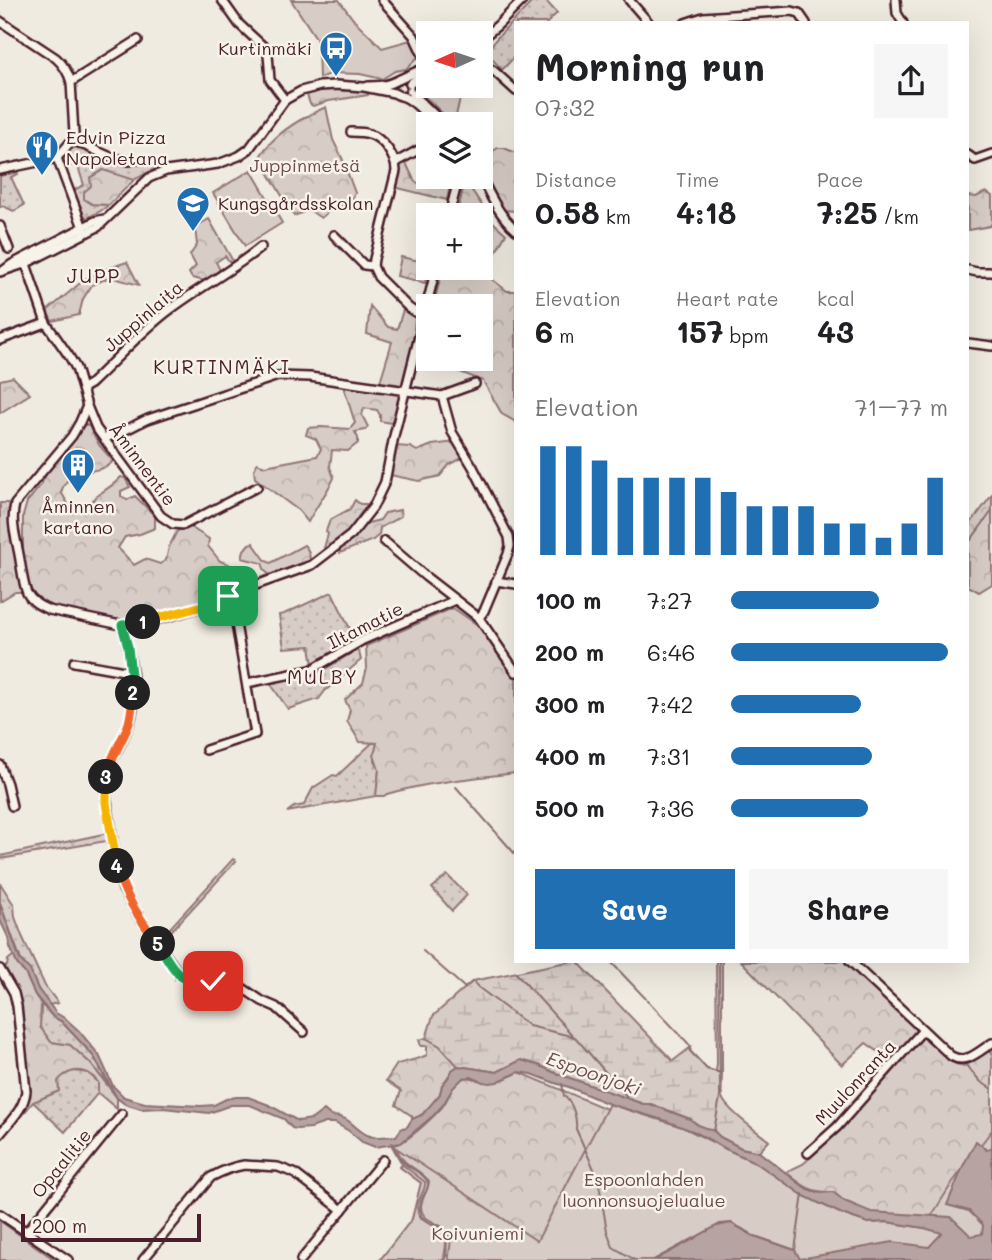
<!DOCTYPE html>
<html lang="en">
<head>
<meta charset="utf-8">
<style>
	body { margin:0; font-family:Mali,sans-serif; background:#f6f6f6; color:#202124; height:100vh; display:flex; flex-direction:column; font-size:26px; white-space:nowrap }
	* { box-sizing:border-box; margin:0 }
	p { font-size:23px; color:#757577 }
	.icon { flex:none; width:38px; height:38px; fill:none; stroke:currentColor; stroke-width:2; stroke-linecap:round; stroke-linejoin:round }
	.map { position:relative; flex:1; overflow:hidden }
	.side { position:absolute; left:514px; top:21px; width:455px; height:942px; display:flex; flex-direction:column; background:#fff; border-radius:0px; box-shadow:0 7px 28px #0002 }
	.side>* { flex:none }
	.needle { width:46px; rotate:267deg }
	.buttons { position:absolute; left:416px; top:21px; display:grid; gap:14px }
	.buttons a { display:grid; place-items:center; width:77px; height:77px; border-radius:0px; background:#fff; box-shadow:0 7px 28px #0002; font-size:35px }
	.scale { position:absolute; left:21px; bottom:18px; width:180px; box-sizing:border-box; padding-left:7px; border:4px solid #4a1f2b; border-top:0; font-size:19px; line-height:24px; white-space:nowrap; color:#4a1f2b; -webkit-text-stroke:5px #f7f3e8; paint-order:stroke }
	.pin { position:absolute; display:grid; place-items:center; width:60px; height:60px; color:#fff; margin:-30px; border-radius:14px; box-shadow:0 4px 10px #0006 }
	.km { position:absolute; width:35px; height:35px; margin:-18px; border-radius:50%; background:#222; color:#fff; font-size:19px; line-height:35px; text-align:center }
	.round { display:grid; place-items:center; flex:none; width:74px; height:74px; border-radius:0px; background:#f6f6f6 }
	.overview { display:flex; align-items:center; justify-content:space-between; height:119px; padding:0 21px }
	h1 { font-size:38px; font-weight:700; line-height:52px }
	.metrics { display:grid; grid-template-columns:repeat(3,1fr); gap:10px; height:119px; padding:7px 21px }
	.metrics div { display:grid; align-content:center }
	.metrics b { font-size:30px; font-weight:700 }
	.metrics small { font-size:19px; font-weight:400 }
	.metrics p { font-size:19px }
	.chart { height:196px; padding:14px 21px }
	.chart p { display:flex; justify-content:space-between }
	.chart svg { width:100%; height:126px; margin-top:7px; stroke:#1f6fb2; stroke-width:6 }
	.primary-button { display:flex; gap:14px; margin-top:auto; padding:14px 21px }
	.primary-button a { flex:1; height:80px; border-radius:0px; background:#1f6fb2; color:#fff; font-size:28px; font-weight:700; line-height:80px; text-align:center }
	.primary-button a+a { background:#f6f6f6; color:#202124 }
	ul { padding:0 21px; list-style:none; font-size:23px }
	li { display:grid; grid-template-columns:112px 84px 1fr; align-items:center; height:52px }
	li i { height:18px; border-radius:9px; background:#1f6fb2 }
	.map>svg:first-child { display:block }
</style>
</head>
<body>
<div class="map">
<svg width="992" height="1260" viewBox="0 0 992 1260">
	<defs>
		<pattern id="grass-dots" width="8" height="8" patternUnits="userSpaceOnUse" patternTransform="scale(1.75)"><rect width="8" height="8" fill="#d8cdc6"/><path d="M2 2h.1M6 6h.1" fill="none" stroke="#bbb0aa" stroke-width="1.8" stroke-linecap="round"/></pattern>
		<pattern id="forest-crowns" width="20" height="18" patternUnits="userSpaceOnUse" patternTransform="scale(1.75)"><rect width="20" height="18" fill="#d8cdc6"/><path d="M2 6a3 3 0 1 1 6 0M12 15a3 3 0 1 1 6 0" fill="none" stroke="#bbb0aa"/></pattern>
		<pattern id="wetland-marsh" width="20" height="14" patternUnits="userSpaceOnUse" patternTransform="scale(1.75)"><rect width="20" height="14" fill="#d8cdc6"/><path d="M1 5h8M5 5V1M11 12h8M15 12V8" fill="none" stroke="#bbb0aa"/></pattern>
	</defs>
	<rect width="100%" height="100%" fill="#f0ebe0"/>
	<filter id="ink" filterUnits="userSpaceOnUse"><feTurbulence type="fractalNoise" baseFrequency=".0143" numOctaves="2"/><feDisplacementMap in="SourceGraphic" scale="14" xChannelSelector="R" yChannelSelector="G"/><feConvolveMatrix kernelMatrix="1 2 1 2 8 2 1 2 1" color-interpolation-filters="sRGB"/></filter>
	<g filter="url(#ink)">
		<g fill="url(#grass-dots)" stroke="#917678" stroke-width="2">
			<path d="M534,0H545L557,13L547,23H516V55L502,70L486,52L496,39Z"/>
			<path d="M78,146L109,160L124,165H161L134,180L103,170L91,186L92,204L109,205L99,212L87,218L84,215L74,190L84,185L77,164L66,167C63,157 68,150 78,146Z"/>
			<path d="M17,172L18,174L11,177L24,205L14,211L3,206L0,207V176Z"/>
			<path d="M332,592L355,639L313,665L310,646L284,648L279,615L284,614Z"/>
			<path d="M355,651L359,652L361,660L325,691L319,699L288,709L270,683L320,672Z"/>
			<path d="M372,743H377L375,760L379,770L376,796L287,812L294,807L304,805L313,788L333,775L337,776Z"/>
			<path d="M108,833L110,840L118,838C117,846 119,853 120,860C126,893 141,913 160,939L233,859L236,861L162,941L184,973L175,979L174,974L124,898L115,877L110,844L106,841L0,859V856Z"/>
			<path d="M447,875L467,895L452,911L432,888Z"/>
			<path d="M0,883L14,905L15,917L22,936L45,986L58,1003L49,1005L38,989L29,970L21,960L0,903Z"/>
			<path d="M41,1004L53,1017L61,1021L89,1051L94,1057L109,1086L90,1063L70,1045L51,1042L40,1027Z"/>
			<path d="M74,1071L88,1073L98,1082V1093L65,1132L33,1102L59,1091L58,1081L64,1073Z"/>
		</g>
		<g fill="url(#forest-crowns)" stroke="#917678" stroke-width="2">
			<path d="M448,86H463L454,124L425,97L429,93Z"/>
			<path d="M321,89L369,92L368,95L329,101L313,106L310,104L307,95L308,93Z"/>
			<path d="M326,107L333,140L342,158L355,193L350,203L335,206L321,218L309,210L294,216L265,167L261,160V155C275,133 303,117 326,107Z"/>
			<path d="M498,148H504L516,153V211L502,210L490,190L482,168L492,159L493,151Z"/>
			<path d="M406,163L415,182L427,185L438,177H452L447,200L394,187L399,166Z"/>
			<path d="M103,170L134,180L109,205L92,204L84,199V192L91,186L90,178Z"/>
			<path d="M465,180L493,222L506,234L484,273L507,291H516V422L502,414L483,381L450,368L447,359H481V306H433L443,268H481V215H457Z"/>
			<path d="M986,192L992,196V223L990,226L968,230V196L976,197Z"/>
			<path d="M209,219L234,263L232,265L225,256L216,262L221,272L206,281L192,278L189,273L196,266L190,255L197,245L195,227Z"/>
			<path d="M401,257L429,263L425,283L397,276Z"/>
			<path d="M127,262L139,285L110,277L92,285L83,299L79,315L52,321L47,311L85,279L109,268Z"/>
			<path d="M370,306L388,327L397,329L403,310L415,318L414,329L417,334L402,387L379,385L392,342L367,334Z"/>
			<path d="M13,377L30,394L0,413V380Z"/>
			<path d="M345,386L399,394V401L391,423L380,421V415L377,410L364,408L362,415L368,427L365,430L355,432L358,438V443L348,451L332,450L330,467L334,478C326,494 316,507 308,522L299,511L255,478L254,470L257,463L265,466L317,456L321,449L316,439L306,435L308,428L321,427L350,429L355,423L345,391Z"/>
			<path d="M84,424L89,426L99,445L113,461C100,477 70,464 61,492C70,506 69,514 88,507C96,492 110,490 121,477L125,478L130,487L121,491V496L127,500L135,496L155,516V528L140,534L125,537L118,548L134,565L145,559L160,564L166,560L169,547L177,531L190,527L209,539L208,546L220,561L229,564L242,588L230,592L223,585L217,589L220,600L133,623L50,607L36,599L31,592L27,581L23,554V516L27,502L41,485L49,468L74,438Z"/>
			<path d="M455,442L464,457L449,465L440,476L419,481L390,475L395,446L410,447L417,451L432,445Z"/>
			<path d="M992,495V584L979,592L968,586V527Z"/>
			<path d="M355,500L360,504H367C363,513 355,517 354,527L325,551L324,548L328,534L326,531L330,520L350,509Z"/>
			<path d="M0,503H12L9,514L11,535L24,592H15L0,601Z"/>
			<path d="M400,510L401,516L380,528L379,535L373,540L340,553L339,549L364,524L380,520L385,513Z"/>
			<path d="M253,543L266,561L271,563L304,545C310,550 310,557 310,564L272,577L265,571L262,563L242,558L244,550L249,544Z"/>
			<path d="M453,608L479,626L511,672L516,669V773C473,778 429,782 387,794L384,796H376L379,770L374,755L377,743L360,742L347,721L350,710L345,700L363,683L367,668L366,646Z"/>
			<path d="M14,955L17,964L25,973L35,995L41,1004L40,1027L51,1042L70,1045L90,1063L117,1098V1109L98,1093V1082C95,1079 92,1075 88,1073C77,1068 65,1072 58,1081L59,1091L33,1102L24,1113L29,1097V1077L21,1011L18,992L5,967L7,966L8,960Z"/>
			<path d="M716,961H722V1073L716,1072L717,1063Z"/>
			<path d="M741,961H845L909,1022L956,1064L964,1066L992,1048V1147L987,1150L976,1142L984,1225L380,1260L412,1219L421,1183L400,1167L402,1164L392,1146C395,1145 399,1144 402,1142C412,1137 436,1115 443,1106C449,1097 452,1085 462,1079C471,1074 481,1083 493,1082C502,1081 511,1076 519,1072L787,1185L804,1196L844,1201L833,1192C812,1193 802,1186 786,1172L803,1164L811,1157L896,1064L866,1043L842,1065Z"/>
			<path d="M426,1038L440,1046L458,1066C452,1070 447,1078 443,1084C441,1088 441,1092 439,1096C434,1105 423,1116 412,1119V1116L396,1105L401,1091L386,1081L397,1064L420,1058L427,1055V1046H421L419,1040Z"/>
		</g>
		<path fill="url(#wetland-marsh)" stroke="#917678" stroke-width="2" d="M572,961H577L673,1061L691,1047L690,1051L707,1069L722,1073C722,1081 721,1090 722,1097C725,1109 758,1132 769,1141L759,1152L741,1148L720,1137L714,1131L698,1125L690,1119L651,1104H643L553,1072L541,1066L521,1060L497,1072L458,1066L440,1046L426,1038L433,1016L473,981Z"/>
		<g fill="#d8cdc6" stroke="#917678" stroke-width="2">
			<path d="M291,0H339L353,19L382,48L411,40L418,57L406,69L395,71L382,79L360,74L332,73L319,78L318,46L316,38Z"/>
			<path d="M251,170L282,223L245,246L213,193Z"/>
			<path d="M609,1104L683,1127L726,1149L755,1162L804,1196L842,1214L868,1223L887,1222L924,1228L952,1183L992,1130V1260H449C448,1253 452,1245 450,1238C447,1221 422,1225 421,1207C421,1198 429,1190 429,1181C416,1166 405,1168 396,1148L537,1241Z"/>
			<path d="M403,1165L425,1182C426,1193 414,1201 418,1213C423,1227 443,1223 446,1238C447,1245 444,1253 444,1260H380L412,1219L421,1183L400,1167Z"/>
			<path d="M0,1221L55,1260H0Z"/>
		</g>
		<path fill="#b7a4a2" stroke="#8b6f72" stroke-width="2" d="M0,903L20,960L30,970L38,989L56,1013L66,1019L79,1031L99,1055L113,1086L124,1097L145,1103L201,1106L214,1105L226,1099L236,1097H248L269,1105L298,1121L312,1119L324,1110L331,1116C350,1116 352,1127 367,1135C375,1139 388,1136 396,1136L402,1128L407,1127L412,1119L422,1115L440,1094L442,1085L448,1078L452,1070L458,1066L497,1072L521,1060L541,1066L553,1072L643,1104H650L690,1119L698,1125L714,1131L720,1137L741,1148L759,1152L807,1189L820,1193L833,1192L844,1201L871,1212L951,1217L971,1236L982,1234L983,1225L969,1211L947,1205L964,1164L976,1141L987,1150L992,1147V1260H654L720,1224L731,1223L754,1236L795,1250L800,1259L893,1242L929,1247L942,1233L924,1228L887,1222L868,1223L842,1214L804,1196L755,1162L726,1149L695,1132L663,1120L609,1104L569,1087L555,1083L532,1074L519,1072L497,1082L490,1083L483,1082L471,1077L463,1078L453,1088L443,1105L434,1115L401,1143L375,1147L362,1142L349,1131L335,1123H325L311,1128L297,1129L292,1128L284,1119L250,1105H231L209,1113L163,1108L141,1109L125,1104L117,1098L94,1057L89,1051L61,1021L53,1017L35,995L25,973L17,964L10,947L9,939L0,920Z"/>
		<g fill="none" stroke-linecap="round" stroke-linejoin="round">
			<g stroke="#8b6f72" stroke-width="2">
				<path d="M968,544L992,511"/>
				<path d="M456,787L516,855"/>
				<path d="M423,951L465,988L473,981L478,987L529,1026L575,1037L628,1098"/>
				<path d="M610,961L686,1041L691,1047L690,1051L707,1069L720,1073"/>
				<path d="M516,973L574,1037"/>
				<path d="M965,1064L981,1082L992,1089"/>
				<path d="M562,1084L564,1096C573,1103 577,1118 576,1129L598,1178L607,1231L613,1247L635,1260"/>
				<path d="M714,1131L720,1097L719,961"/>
				<path d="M392,1143C395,1150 398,1157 403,1162C408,1168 428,1175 428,1184C428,1195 417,1196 421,1216L430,1223L442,1227L447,1237L446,1260"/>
				<path d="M717,1226L731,1223L750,1233"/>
				<path d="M755,1236L795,1250L803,1194"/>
				<path d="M654,1260L697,1237"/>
			</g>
			<defs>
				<g id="minor">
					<path d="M222,0L239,24L266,49L268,54L270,80L285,100"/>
					<path d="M382,0L414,36L428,66"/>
					<path d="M629,0L649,23"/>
					<path d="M896,0L897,13L903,23"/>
					<path d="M0,21L56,58C64,65 68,72 71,82L74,134L72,140L57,158L85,233"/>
					<path d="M685,23L703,17L792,11L799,13L806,23"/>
					<path d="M481,39L497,26L523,0"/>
					<path d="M481,63L494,71L516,91"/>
					<path d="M71,82L138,40"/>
					<path d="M410,84L422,74L425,68"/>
					<path d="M368,86C375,86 384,86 391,83C404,78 416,71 429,66"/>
					<path d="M410,91L444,124"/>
					<path d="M351,132C357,132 364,132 369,134C383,138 396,157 396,171L374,259L373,266L378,277L409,308L415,312L425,314"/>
					<path d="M72,140L113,158L130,161"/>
					<path d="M968,155L975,160L992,154"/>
					<path d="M396,162L422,148"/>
					<path d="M0,170L57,158"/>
					<path d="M481,177C491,197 499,215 516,230"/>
					<path d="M449,215L459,177"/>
					<path d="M0,226L9,249"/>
					<path d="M334,235L364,265L373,266"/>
					<path d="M24,258L46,323L69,356L76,368L87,406L96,428L161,516L173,524L184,525L257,487"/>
					<path d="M4,270L12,264L95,221L104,219"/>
					<path d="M968,270L977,272H992"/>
					<path d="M0,272L27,263L98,227L149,178L166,171L218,164L239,156L249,149L285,100L301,91L320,86L336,85L364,87L394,93C397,95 400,96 404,97C416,102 427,115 435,124"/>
					<path d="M0,340L46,323"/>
					<path d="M968,343L992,346"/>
					<path d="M83,388L90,384C117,359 141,331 171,309C200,287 233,270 261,247"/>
					<path d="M442,396L452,432L473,467L509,537L510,546L508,554L484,611L479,618L516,672"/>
					<path d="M87,406L80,422L72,436L15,504C10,524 17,540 20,560C22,571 23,583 27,593C32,602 40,606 49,610L116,624C142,628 198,607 225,600L231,594L312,565L351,535L373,507L385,482L394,436L436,268"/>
					<path d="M104,438C122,434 132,426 148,419L278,376L310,377L442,396L475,384"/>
					<path d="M384,541L426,577L479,618"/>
					<path d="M496,581L516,584"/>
					<path d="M122,625C130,654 139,692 130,722C122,747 107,760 105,788L117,867L123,889L137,914L176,970L188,980L224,981L238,985L262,1001L276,1007L304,1032"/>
					<path d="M74,662L124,671H131"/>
					<path d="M247,683L311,670L363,640L455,600"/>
					<path d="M206,750L255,734L236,624L225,600"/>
					<path d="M0,765L7,784L12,806"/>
					<path d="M850,961L951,1056C966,1065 978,1052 992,1043"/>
					<path d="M0,969L14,993L17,1006L26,1091C24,1109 11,1120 0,1134"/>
					<path d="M808,1153L837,1127L923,1030"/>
					<path d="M0,1214L68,1260"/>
					<path d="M27,1231L122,1114"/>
					<path d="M143,1260L211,1177C222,1171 232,1167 244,1165L278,1167L294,1173L342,1210"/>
					<path d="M301,1260L383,1160"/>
				</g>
			</defs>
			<use href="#minor" stroke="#4a1f2b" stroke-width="12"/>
			<use href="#minor" stroke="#f7f3e8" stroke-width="7"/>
		</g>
	</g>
	<g fill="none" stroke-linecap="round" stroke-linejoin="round" filter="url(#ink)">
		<defs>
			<path id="split-1" d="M143,622L225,600L228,596"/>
			<path id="split-2" d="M133,693L128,647L122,625L143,622"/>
			<path id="split-3" d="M106,777C110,759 121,743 128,726C132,715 132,704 133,693"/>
			<path id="split-4" d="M106,777V803L117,866"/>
			<path id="split-5" d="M117,866C123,896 141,920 158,944"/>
			<path id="split-6" d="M158,944C166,956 175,976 189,980C196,983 205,981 213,981"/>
		</defs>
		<use href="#split-1" stroke="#fff" stroke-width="14"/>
		<use href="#split-2" stroke="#fff" stroke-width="14"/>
		<use href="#split-3" stroke="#fff" stroke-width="14"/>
		<use href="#split-4" stroke="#fff" stroke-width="14"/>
		<use href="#split-5" stroke="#fff" stroke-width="14"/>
		<use href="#split-6" stroke="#fff" stroke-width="14"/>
		<use href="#split-1" stroke="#f5b400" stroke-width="9"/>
		<use href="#split-2" stroke="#22a559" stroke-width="9"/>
		<use href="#split-3" stroke="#f0652b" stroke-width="9"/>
		<use href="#split-4" stroke="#f5b400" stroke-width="9"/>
		<use href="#split-5" stroke="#f0652b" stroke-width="9"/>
		<use href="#split-6" stroke="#22a559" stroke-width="9"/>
	</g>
	<defs>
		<symbol id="bus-pin" viewBox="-11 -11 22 30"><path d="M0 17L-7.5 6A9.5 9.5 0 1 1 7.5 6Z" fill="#1f6fb2" stroke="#f7f3e8"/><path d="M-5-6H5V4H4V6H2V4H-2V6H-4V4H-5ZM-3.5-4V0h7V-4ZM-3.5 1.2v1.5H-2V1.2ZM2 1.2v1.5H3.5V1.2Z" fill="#fff"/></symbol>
		<symbol id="restaurant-pin" viewBox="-11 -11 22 30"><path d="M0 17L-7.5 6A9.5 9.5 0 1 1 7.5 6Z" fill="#1f6fb2" stroke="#f7f3e8"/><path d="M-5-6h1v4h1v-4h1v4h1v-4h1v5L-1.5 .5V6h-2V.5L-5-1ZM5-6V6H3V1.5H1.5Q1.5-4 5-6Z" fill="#fff"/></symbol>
		<symbol id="school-pin" viewBox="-11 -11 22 30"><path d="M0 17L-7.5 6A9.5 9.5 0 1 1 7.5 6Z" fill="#1f6fb2" stroke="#f7f3e8"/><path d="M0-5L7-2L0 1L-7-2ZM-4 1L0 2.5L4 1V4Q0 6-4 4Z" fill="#fff"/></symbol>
		<symbol id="building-pin" viewBox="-11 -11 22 30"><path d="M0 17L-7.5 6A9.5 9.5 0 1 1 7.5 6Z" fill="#1f6fb2" stroke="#f7f3e8"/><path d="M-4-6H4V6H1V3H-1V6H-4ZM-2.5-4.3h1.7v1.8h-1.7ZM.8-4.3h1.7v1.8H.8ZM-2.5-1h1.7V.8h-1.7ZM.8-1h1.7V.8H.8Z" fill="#fff"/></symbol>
	</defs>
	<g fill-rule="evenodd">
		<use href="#bus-pin" x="317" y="29" width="38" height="52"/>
		<use href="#restaurant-pin" x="23" y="128" width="38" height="52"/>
		<use href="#school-pin" x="174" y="184" width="38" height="52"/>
		<use href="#building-pin" x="59" y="446" width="38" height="52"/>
	</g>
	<g text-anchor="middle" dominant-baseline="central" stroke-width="5" stroke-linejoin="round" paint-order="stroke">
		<g font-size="18" fill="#4a1f2b" stroke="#f7f3e8" text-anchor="start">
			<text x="312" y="48" text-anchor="end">Kurtinmäki</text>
			<text x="66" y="137">Edvin Pizza<tspan x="66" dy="21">Napoletana</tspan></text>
			<text x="218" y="203">Kungsgårdsskolan</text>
			<text x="78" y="506" text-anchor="middle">Åminnen<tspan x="78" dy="21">kartano</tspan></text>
		</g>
		<g font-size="18" fill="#6e4a52" stroke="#f7f3e8">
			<text x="305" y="165">Juppinmetsä</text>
			<text x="644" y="1179">Espoonlahden<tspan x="644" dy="21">luonnonsuojelualue</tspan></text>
			<text x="478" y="1233">Koivuniemi</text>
		</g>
		<g font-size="18" fill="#4a1f2b" stroke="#f7f3e8">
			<text transform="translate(143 316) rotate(-41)">Juppinlaita</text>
			<text transform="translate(143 464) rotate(53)">Åminnentie</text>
			<text transform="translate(365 625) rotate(-27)">Iltamatie</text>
			<text transform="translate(855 1082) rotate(-47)">Muulonranta</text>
			<text transform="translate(61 1163) rotate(-51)">Opaalitie</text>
		</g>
		<g font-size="19" letter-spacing="2" fill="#4a1f2b" stroke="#f7f3e8">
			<text x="94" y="275">JUPP</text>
			<text x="222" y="366">KURTINMÄKI</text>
			<text x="323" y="676">MULBY</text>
		</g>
		<g font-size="19" font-style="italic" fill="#704e55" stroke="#f7f3e8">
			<text transform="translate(594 1073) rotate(19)">Espoonjoki</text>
		</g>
	</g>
</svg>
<div class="buttons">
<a><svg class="needle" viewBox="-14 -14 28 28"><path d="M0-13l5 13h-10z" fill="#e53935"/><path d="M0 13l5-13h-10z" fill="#757577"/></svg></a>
<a><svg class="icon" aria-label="layers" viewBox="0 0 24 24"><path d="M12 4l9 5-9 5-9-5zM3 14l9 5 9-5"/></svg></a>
<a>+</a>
<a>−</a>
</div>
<div class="scale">200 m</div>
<div class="pin" style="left:228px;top:596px;background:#1e9e55"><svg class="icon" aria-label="arrive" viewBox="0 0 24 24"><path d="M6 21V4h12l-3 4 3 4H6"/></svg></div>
<div class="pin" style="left:213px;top:981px;background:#d93025"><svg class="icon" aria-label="check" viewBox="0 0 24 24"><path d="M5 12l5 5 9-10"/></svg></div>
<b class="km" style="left:143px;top:622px">1</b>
<b class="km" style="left:133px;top:693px">2</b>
<b class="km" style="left:106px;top:777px">3</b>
<b class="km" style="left:117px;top:866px">4</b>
<b class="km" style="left:158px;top:944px">5</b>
<section class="side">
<div class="overview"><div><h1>Morning run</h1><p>07:32</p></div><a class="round"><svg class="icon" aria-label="share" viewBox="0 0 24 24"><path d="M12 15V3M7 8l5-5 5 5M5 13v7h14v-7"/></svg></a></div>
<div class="metrics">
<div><p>Distance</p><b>0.58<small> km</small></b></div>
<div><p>Time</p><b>4:18</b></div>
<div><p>Pace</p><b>7:25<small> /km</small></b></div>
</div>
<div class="metrics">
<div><p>Elevation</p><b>6<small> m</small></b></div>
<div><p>Heart rate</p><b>157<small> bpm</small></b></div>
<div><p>kcal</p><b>43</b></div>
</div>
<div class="chart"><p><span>Elevation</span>71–77 m</p>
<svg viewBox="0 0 160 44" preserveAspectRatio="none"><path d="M5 44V6M15 44V6M25 44V11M35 44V17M45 44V17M55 44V17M65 44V17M75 44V22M85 44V27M95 44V27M105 44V27M115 44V33M125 44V33M135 44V38M145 44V33M155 44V17"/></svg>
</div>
<ul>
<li><b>100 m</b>7:27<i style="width:68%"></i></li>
<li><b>200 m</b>6:46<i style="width:100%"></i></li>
<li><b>300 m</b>7:42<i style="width:60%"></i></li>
<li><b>400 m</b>7:31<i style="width:65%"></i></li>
<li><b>500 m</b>7:36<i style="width:63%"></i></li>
</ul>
<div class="primary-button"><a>Save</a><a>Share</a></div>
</section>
</div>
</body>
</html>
